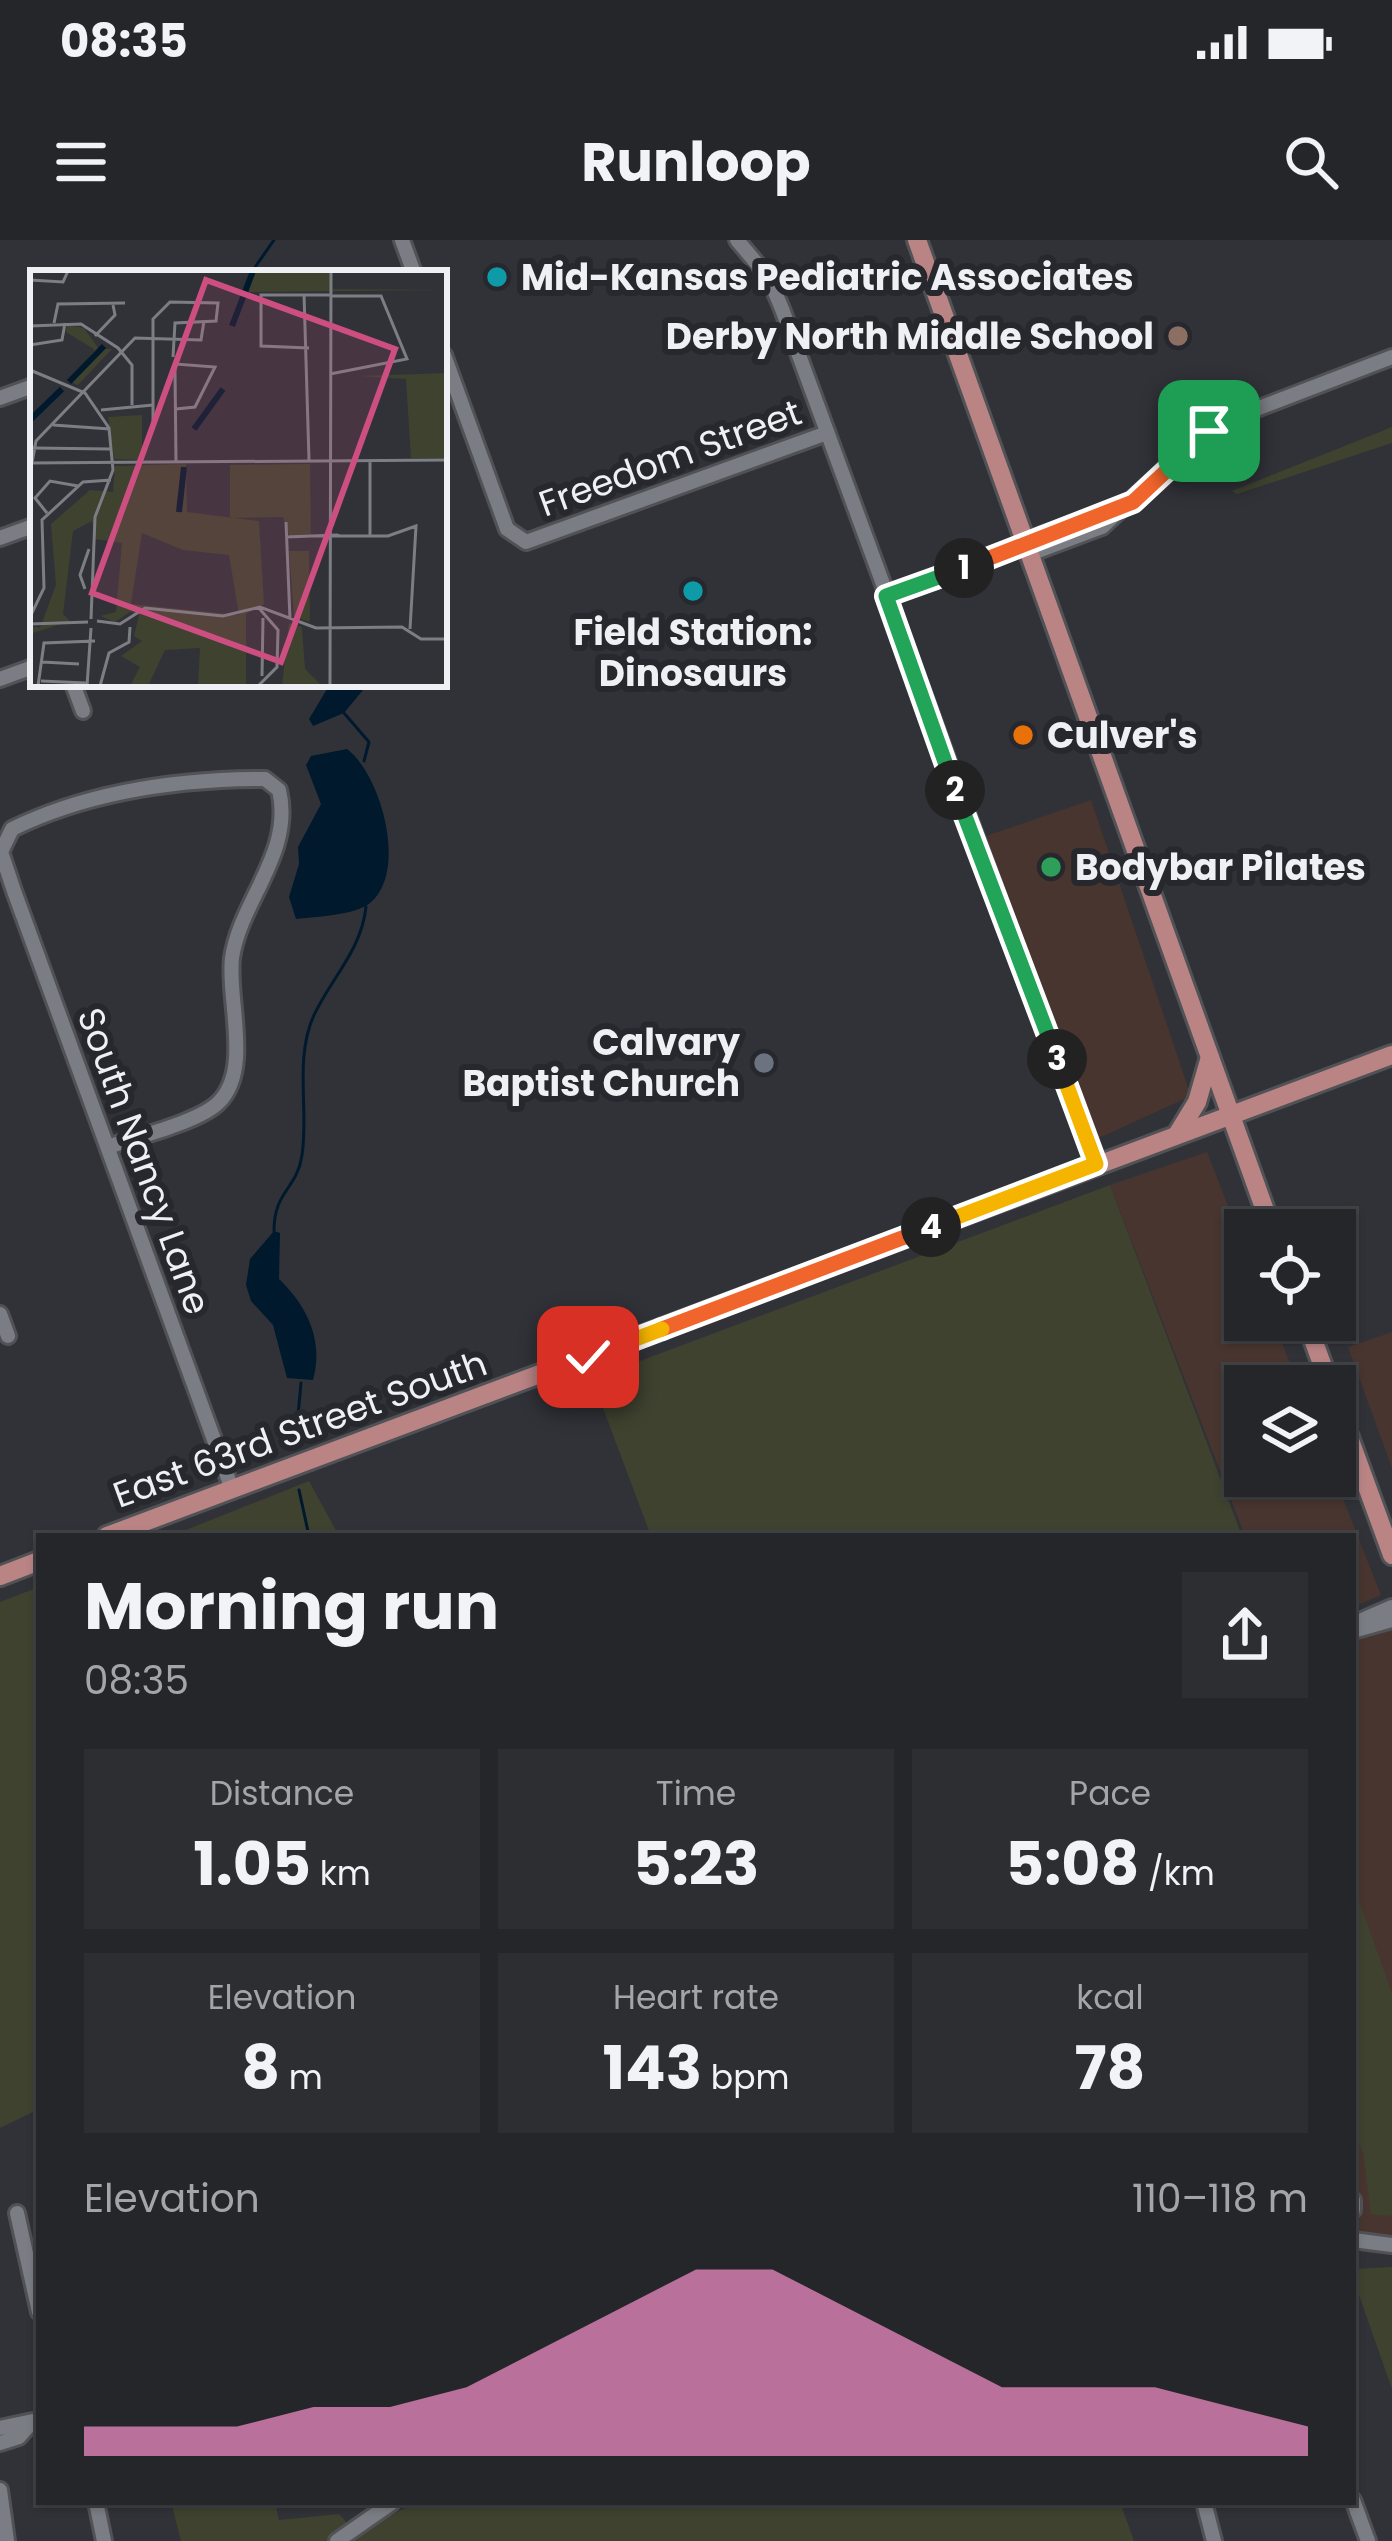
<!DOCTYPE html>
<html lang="en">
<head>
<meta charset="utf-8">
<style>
	body { margin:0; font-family:Poppins,sans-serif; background:#2c2e32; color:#f1f3f6; height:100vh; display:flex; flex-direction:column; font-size:45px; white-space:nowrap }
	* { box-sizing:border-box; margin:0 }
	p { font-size:39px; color:#a3a5a8 }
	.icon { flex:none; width:66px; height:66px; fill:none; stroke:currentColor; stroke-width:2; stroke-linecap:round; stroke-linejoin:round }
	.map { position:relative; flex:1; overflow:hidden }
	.side { position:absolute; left:36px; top:1293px; width:1320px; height:972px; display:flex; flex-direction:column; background:#24262a; border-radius:0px; box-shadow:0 3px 9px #0004,0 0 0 3px #414347 }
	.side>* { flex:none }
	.tools { position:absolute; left:1224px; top:969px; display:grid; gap:24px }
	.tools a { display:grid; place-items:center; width:132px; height:132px; border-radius:0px; background:#24262a; box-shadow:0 3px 9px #0004,0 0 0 3px #414347; font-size:60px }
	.pin { position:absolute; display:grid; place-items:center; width:102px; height:102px; color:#fff; margin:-51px; border-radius:24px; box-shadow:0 6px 18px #0006 }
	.km { position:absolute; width:60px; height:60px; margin:-30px; border-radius:50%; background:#222; color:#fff; font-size:33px; line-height:60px; text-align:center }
	.round { display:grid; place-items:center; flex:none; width:126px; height:126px; border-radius:0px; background:#2c2e32 }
	.headline { display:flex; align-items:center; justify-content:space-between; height:204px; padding:0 48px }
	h1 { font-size:66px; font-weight:700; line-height:90px }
	.metrics { display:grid; grid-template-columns:repeat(3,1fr); gap:18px; height:204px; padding:12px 48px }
	.metrics div { display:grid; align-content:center; border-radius:0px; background:#2c2e32; text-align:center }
	.metrics b { font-size:60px; font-weight:700 }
	.metrics small { font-size:33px; font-weight:400 }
	.metrics p { font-size:33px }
	.chart { height:336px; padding:24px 48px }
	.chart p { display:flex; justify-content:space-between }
	.chart svg { width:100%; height:216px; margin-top:12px; fill:#f890cc; opacity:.7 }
	.status { display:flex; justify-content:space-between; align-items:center; height:84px; padding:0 60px; background:#24262a; direction:ltr }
	.status svg { height:33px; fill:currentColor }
	header { display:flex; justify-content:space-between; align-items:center; height:156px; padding:0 48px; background:#24262a; font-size:54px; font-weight:700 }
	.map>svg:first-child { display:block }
</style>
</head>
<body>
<div class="status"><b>08:35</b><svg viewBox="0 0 49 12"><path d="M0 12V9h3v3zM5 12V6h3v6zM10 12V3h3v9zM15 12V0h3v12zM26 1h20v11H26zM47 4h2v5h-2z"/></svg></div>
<header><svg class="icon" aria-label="menu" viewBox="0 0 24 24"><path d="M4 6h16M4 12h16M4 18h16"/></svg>Runloop<svg class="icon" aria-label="search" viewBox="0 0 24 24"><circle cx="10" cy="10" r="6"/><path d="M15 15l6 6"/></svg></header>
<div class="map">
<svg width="1392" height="2301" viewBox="0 0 1392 2301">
	<rect width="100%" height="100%" fill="#303238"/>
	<g fill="#48352f">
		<path d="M1091,560L1191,856L1088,903L986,596Z"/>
		<path d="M1207,912L1245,1009V1080H1273L1299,1146H1245V1236H1334L1381,1355L1353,1367V1296H1245L1110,945Z"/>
		<path d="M1392,1092V1228L1348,1107Z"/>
		<path d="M1392,1368V2004L1353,1998V1384Z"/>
	</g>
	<g fill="#3f422f">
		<path d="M1392,187V203L1237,254L1232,251Z"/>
		<path d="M1110,945L1242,1296H651L592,1139Z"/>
		<path d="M309,1241L339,1296H171Z"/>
		<path d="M39,1347V1869L0,1888V1362Z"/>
		<path d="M1353,1644L1392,1753V1976L1371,1974L1363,1913L1353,1892Z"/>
		<path d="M1392,2027V2149L1353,2038V2029Z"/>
		<path d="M171,2262H275L279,2280L339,2274L357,2294L416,2262H1120L1134,2301H181Z"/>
	</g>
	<g fill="#01192d">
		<path d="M330,444H368L344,473L313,486L309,479Z"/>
		<path d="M347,509C380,533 409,631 370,663C356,675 315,677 296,679L289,657L299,624L298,607L321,564L306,525L311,516Z"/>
		<path d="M274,991L280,993L279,1039C307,1066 324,1100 313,1140L287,1138L273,1085L251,1061L246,1045L250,1019Z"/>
	</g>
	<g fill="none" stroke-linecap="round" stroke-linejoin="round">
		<g stroke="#01192d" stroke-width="3">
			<path d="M251,33L274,0"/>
			<path d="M344,473L369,502L364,521"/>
			<path d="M274,991C274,950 297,950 302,915C309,870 294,819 314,775C332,737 361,711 366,667"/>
			<path d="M296,1197L301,1143"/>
			<path d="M299,1250L309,1296"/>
		</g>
		<defs>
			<g id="minor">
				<path d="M402,0L414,33"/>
				<path d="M737,0L769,38L782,69L1096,924"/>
				<path d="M444,115L507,289L526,302L827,193"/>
				<path d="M0,158L33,146"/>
				<path d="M0,298L33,286"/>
				<path d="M1025,301L1122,266"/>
				<path d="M1030,314L1102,287L1194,202L1228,180L1392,117"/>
				<path d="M887,356L1026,304"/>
				<path d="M0,439L33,427"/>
				<path d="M73,444L83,471"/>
				<path d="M108,907C135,897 200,882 219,862C252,829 227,759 232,718C240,661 294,613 279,550L265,539C179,539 90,551 12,589L1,612L14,651L232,1249"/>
				<path d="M0,1074L8,1096"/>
				<path d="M1353,1384L1392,1367"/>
				<path d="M1353,1391L1392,1380"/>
				<path d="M1353,1960V1970"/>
				<path d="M17,1973L39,2072"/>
				<path d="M1353,2000L1392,2005"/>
				<path d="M0,2188L33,2181L19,2197L0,2203"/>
				<path d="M0,2250L7,2301"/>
				<path d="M1353,2260L1368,2301"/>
				<path d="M96,2262L104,2301"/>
				<path d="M1204,2262L1214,2301"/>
				<path d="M337,2301L393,2262"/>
			</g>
			<g id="major">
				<path d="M917,0L1272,990"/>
				<path d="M1178,893L1197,862L1210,817"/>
				<path d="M1306,1080L1330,1146"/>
				<path d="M1335,1159L1392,1315"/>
				<path d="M107,1296L1392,815"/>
				<path d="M0,1336L39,1321"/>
			</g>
		</defs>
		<use href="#minor" stroke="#505256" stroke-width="20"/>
		<use href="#major" stroke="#505256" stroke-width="24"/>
		<use href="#minor" stroke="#7a7d83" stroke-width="14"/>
		<use href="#major" stroke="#ba8485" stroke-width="18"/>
	</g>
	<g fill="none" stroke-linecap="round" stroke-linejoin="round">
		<defs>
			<path id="split-1" d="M964,328L1133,262L1209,191"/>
			<path id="split-2" d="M955,550L886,356L964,328"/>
			<path id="split-3" d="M955,550L1057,819"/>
			<path id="split-4" d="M931,987L1096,924L1057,819"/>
			<path id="split-5" d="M662,1089L931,987"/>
			<path id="split-6" d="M588,1117L662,1089"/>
		</defs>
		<use href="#split-1" stroke="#fff" stroke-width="24"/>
		<use href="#split-2" stroke="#fff" stroke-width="24"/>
		<use href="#split-3" stroke="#fff" stroke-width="24"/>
		<use href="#split-4" stroke="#fff" stroke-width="24"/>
		<use href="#split-5" stroke="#fff" stroke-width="24"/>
		<use href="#split-6" stroke="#fff" stroke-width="24"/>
		<use href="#split-1" stroke="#f0652b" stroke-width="15"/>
		<use href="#split-2" stroke="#22a559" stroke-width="15"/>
		<use href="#split-3" stroke="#22a559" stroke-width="15"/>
		<use href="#split-4" stroke="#f5b400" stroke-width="15"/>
		<use href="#split-5" stroke="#f0652b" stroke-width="15"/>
		<use href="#split-6" stroke="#f5b400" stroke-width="15"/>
	</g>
	<g fill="#0f9aa8" stroke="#26282e" stroke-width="4.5">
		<circle cx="497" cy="37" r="12"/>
		<circle cx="693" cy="351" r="12"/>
	</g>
	<circle fill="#8d6e63" stroke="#26282e" stroke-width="4.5" cx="1178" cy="96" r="12"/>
	<circle fill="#e8710a" stroke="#26282e" stroke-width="4.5" cx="1023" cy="495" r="12"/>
	<circle fill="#2e9e5b" stroke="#26282e" stroke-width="4.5" cx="1051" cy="627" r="12"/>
	<circle fill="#6b7280" stroke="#26282e" stroke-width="4.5" cx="764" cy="823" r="12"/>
	<g text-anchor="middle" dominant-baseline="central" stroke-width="12" stroke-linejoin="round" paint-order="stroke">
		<g font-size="36" font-weight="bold" fill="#eef0f4" stroke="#26282e" text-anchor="start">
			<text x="521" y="37">Mid-Kansas Pediatric Associates</text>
			<text x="1154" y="96" text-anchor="end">Derby North Middle School</text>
			<text x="693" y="392" text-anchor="middle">Field Station:<tspan x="693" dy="41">Dinosaurs</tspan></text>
			<text x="1047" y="495">Culver's</text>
			<text x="1075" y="627">Bodybar Pilates</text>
			<text x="740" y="802" text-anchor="end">Calvary<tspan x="740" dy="41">Baptist Church</tspan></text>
		</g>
		<g font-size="36" fill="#eef0f4" stroke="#26282e">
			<text transform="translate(670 218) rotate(-20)">Freedom Street</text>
			<text transform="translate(144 921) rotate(70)">South Nancy Lane</text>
			<text transform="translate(300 1189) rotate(-20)">East 63rd Street South</text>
		</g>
	</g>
	<g transform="translate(30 30)">
		<rect width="417" height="417" fill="#303238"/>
		<path d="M219,1H301V19L417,20L219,22ZM37,55L54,58L69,79H82L48,115L38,111L65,80L36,62ZM417,103V188H381L376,109L331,106ZM112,145V190L84,189L78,147ZM156,194L157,242L229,251L234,334L216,344V416H168L170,378L135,380L118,416H100L110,397L91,386L112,371L104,366L109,345L100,342L85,352L70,346L86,342L92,273L65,269L62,251L43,261L33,344L40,351L3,363L0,399V356L10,358L26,315L21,254L60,220L83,222L85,196ZM112,263L153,280L199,285L209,345L101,334ZM280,194L281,266H259L253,247L200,248V195ZM259,281H279L280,352L264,347ZM259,353L272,357L275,399L291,415L252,416Z" fill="#3f422f" fill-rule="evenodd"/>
		<path fill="none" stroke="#01192d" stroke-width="6" d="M202,56L223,1M39,112L74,76M0,150L32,119M164,159L193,119M149,242L154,197"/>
		<path fill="none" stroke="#7c7e83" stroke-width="3" d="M0,10L33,12L38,1M274,24L279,190M24,53L28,34L95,33M0,56L51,54L88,78L102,95V135M65,66L85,45L83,35M0,75L32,70L35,53M279,78L231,76V25H301M0,100L55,123L79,158L83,200L65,247L61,349M300,104L377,89L351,26H301M71,140L123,135M23,155L80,159M123,160V49L140,32L188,33L186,51L145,53L143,87M2,178L81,179M146,192L145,100L146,94L185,97L165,137L146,139M0,193L417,190M2,193L6,171L105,68L171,70L174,51M17,243L5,228L20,211L48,216M256,252L260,349M310,266H358L386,256L380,359M340,266V190M256,267L307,265L310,266H288M55,319L50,305L59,279M0,347L14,318L12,250L53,212L81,210M67,351L90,354L115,338L193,346L230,337L286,358L372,357L391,369H417M0,354L58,352M12,392L49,394M232,406L233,348M11,411L56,413M8,416L14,373L65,371M57,416L61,358M70,416L79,383L99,372L100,357M228,416L247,397L248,360L228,337M300,416L301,1"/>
		<path fill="#cd4e81" fill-opacity="0.15" stroke="#cd4e81" stroke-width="6" d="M176,10L365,79L251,392L62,323Z"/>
		<rect width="417" height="417" fill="none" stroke="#eef0f4" stroke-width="6"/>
	</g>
</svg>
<div class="tools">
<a><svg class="icon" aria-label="locate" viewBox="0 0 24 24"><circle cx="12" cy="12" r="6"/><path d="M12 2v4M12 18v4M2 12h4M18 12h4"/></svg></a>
<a><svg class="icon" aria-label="layers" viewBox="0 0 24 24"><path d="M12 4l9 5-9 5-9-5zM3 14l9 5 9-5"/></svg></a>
</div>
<div class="pin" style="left:1209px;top:191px;background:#1e9e55"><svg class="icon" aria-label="arrive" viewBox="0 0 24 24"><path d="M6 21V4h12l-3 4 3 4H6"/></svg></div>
<div class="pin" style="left:588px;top:1117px;background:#d93025"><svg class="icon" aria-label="check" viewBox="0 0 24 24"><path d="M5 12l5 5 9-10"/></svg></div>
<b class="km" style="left:964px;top:328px">1</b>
<b class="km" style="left:955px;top:550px">2</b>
<b class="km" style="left:1057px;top:819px">3</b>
<b class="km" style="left:931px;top:987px">4</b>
<section class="side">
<div class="headline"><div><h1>Morning run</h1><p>08:35</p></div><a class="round"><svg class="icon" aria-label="share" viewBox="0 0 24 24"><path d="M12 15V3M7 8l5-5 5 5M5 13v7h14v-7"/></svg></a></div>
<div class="metrics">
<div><p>Distance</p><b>1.05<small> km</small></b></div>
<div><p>Time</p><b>5:23</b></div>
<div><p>Pace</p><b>5:08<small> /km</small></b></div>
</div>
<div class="metrics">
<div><p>Elevation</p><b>8<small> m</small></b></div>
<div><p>Heart rate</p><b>143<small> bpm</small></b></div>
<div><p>kcal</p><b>78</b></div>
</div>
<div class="chart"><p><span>Elevation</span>110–118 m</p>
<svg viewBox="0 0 160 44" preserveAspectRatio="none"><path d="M0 44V38L10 38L20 38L30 34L40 34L50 30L60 22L70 14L80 6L90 6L100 14L110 22L120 30L130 30L140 30L150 34L160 38V44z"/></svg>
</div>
</section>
</div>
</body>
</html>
